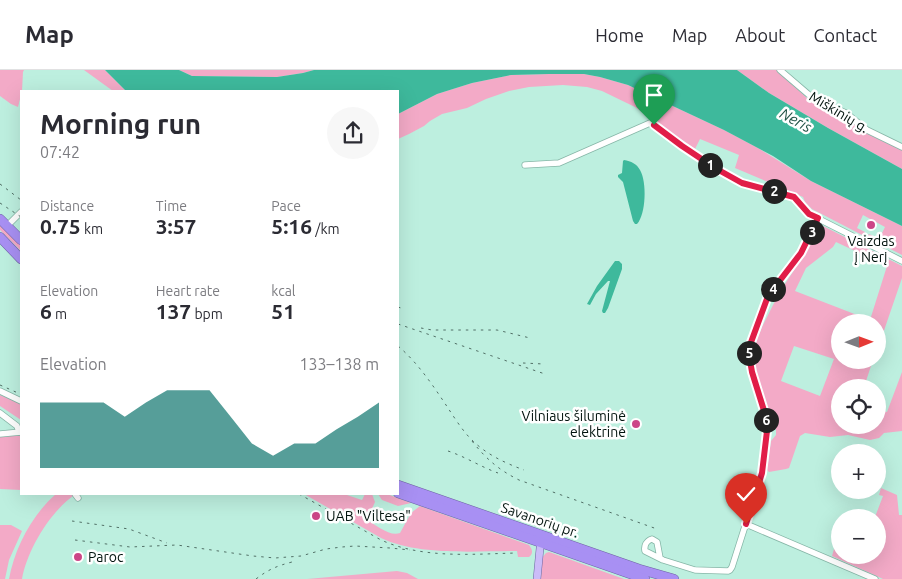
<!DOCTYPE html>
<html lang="en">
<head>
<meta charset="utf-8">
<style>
	body { margin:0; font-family:Ubuntu,sans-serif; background:#f7f7f7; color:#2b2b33; height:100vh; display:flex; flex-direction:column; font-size:19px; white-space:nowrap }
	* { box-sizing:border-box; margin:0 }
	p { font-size:16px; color:#7c7c81 }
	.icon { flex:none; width:28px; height:28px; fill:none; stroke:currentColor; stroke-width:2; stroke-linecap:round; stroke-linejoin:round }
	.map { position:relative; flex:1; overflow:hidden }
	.details { position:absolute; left:20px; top:20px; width:379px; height:405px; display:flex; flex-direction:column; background:#fff; border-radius:0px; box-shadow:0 5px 20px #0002 }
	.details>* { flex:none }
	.needle { width:32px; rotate:89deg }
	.tools { position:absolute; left:831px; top:244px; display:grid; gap:10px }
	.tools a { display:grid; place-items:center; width:55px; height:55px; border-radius:50%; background:#fff; box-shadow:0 5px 20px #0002; font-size:25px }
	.pin { position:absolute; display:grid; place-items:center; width:42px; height:42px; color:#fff; margin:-51px -21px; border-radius:50% 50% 50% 0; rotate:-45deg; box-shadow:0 0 5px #0007 }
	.pin .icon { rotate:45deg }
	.km { position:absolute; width:25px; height:25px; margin:-12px; border-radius:50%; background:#222; color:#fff; font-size:14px; line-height:25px; text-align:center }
	.round { display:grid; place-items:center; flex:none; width:52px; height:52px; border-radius:26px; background:#f7f7f7 }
	.head { display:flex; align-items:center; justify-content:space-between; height:85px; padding:0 20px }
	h1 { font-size:28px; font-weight:700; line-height:38px }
	.figures { display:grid; grid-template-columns:repeat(3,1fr); gap:8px; height:85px; padding:5px 20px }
	.figures div { display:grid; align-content:center }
	.figures b { font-size:21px; font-weight:700 }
	.figures small { font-size:14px; font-weight:400 }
	.figures p { font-size:14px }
	.chart { height:140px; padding:10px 20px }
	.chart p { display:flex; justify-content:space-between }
	.chart svg { width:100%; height:90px; margin-top:5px; fill:#0f766e; opacity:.7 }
	header { display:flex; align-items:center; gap:30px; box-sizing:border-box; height:70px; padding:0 25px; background:#fff; border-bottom:1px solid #e1e1e2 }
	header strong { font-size:24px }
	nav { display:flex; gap:28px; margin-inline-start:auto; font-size:18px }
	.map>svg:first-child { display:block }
</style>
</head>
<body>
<header>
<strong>Map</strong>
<nav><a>Home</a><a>Map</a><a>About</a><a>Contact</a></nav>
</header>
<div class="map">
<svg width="902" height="509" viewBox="0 0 902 509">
	<rect width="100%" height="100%" fill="#bdefdf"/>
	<g fill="#f3aac7" fill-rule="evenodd">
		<path d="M0,0H24L23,2L22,21L18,37L11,34L0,26Z"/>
		<path d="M84,0H105L126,21H113Z"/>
		<path d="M179,0H314L303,3L277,7L192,6Z"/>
		<path d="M737,0H777L808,29L854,54L902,78V99L828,58L769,23Z"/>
		<path d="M549,4H584L600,7L628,15L724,60L758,78L811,111L902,156V185L867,167L869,164L879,169L885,157L863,145L857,158L865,162L864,166L812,139L805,132L803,127L735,98L739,85L700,69L695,79L635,37L602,21L587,17L563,15L529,17L509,21L486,29L467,38L442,44L430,51L424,56L409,64L398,69V44L437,24L472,13L511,5Z"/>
		<path d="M0,153L21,174V181L0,160Z"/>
		<path d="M819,156H823L902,196V208L878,278V252H840V290H873L864,317L840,318V355H878V339L887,342L902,302V361L884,363L879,368L870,370L848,365L830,367L805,363L800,366L789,398L786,399L769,402L767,400L771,371L776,365V359L771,351L758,309L754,291V278L762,257L773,235L783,217L808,179L817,157ZM836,172L887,196L870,250L795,221L806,198L833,177ZM794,276L834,289L820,326L781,311Z"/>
		<path d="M0,325L21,333V350L0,336Z"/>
		<path d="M21,365V420L0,419V367Z"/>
		<path d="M881,418L897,425L899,445H902V509H883L832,486L836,472L840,473V485H878V448L875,447L883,426L879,425Z"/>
		<path d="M56,424H76C51,440 27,480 22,509H9C15,477 32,445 56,424Z"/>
		<path d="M304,424H344L362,430L365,424H372L375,432L367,450C376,455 390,467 400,463L411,443L420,436L529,475C532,479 534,483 529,487H518L517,481C475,481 419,486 381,468Z"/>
		<path d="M378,424H387L411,433L398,436L382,430Z"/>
		<path d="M0,455H11L22,461L9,490L5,509H0Z"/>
		<path d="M549,482L624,509H541L542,488L546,483Z"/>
		<path d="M397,501L407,503L418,509H307Z"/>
	</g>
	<g fill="#3eb99c">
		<path d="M105,0H179L192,6L277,7L303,3L314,0H737L769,23L828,58L902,99V156L811,111L773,86L724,60L628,15L600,7L584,4H549L511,5L472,13L437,24L398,44V21H126Z"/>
		<path d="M624,90C631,91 637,94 640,100C647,112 646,144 637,154H635L633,151L623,112L618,107V105L622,103L623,91Z"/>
		<path d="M615,191H619L622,194V199L608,238L605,243H603L602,241L610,211H608L596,224L590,235L587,234L597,216Z"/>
	</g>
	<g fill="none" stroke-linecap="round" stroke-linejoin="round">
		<defs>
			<g id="minor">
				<path d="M780,0L808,24L818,31L846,43L867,60L902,77"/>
				<path d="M525,95L559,93L650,53L715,98L742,113L794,127L809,144L902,191"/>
				<path d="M7,156L21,142"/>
				<path d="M0,321L21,331"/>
				<path d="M0,343L17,356L19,362"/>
				<path d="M0,364L21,362"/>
				<path d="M75,424L78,428"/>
				<path d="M746,454L875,509"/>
				<path d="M660,488L657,472L652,469C646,471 644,476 645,481L663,490L695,500L728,501L730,500L732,497L762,403L767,361L766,347L749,290L750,275L768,227L801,183L818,149"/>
			</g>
			<path id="major" d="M537,509L541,468"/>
			<g id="highway">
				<path d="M0,149L21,170"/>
				<path d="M0,167L21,189"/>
				<path d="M398,415L639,499L674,509"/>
				<path d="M398,423L645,509"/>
			</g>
		</defs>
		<use href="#minor" stroke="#86b6a7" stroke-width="7"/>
		<use href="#major" stroke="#6e64a3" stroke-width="8"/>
		<use href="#highway" stroke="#6e64a3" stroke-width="10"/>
		<use href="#minor" stroke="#fff" stroke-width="5.5"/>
		<use href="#major" stroke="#cbbcf8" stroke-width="7"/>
		<use href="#highway" stroke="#a890f3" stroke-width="9"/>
		<g stroke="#516f66" stroke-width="1" stroke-dasharray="2.5 5" stroke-linecap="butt">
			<path d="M0,114L21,130"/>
			<path d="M0,133L21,147"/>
			<path d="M398,237L404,239"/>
			<path d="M398,254L545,304"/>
			<path d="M421,258L432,260H497L530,268"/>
			<path d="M398,276C417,292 432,314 446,335C454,347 463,362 474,372C488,385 505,393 524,400"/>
			<path d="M523,293L544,294"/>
			<path d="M0,315L18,323"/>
			<path d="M472,371C486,389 499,400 519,410L657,459"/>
			<path d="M448,381C466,387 481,397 498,403"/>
			<path d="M299,424L381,470C423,489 472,484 517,483"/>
			<path d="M72,451L129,459L167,473"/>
			<path d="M75,470L130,477L177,475L253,486L275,488L301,486L326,479L342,477L355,476L390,478L410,480"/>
			<path d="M256,509C269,499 277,496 292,492"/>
		</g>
	</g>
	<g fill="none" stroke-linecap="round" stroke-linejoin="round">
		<defs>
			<path id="route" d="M654,55L682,76L715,98L742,113L794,127L809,144L818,148L801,183L768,226L750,275L749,285L752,302L766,347L767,361L762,403L746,454"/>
		</defs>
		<use href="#route" stroke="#fff" stroke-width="10"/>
		<use href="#route" stroke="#e11d48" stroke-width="6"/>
	</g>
	<g fill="#cc4687" stroke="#fff" stroke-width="2">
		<circle cx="871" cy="155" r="5"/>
		<circle cx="636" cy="354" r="5"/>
		<circle cx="316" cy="446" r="5"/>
		<circle cx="78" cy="487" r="5"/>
	</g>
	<g text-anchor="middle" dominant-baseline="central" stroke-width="5" stroke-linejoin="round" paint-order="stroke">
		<g font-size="14" fill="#02130e" stroke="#fff">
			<text transform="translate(839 42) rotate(31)">Miškinių g.</text>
			<text transform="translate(540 450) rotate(19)">Savanorių pr.</text>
		</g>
		<g font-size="14" fill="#02130e" stroke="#fff" text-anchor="start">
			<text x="871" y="171" text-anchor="middle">Vaizdas<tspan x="871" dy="16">į Nerį</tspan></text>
			<text x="626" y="346" text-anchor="end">Vilniaus šiluminė<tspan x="626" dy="16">elektrinė</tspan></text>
			<text x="326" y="446">UAB "Viltesa"</text>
			<text x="88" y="487">Paroc</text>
		</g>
		<g font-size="15" font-style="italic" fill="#225447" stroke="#fff">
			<text transform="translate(796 50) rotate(29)">Neris</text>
		</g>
	</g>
</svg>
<div class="tools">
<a><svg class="needle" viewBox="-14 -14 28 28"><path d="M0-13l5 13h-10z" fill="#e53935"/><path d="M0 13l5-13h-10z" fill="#7c7c81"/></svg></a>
<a><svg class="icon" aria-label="locate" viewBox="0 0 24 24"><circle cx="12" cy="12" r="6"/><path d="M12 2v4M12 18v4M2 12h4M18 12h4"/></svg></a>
<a>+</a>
<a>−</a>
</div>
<div class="pin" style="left:654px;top:55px;background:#1e9e55"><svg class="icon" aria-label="arrive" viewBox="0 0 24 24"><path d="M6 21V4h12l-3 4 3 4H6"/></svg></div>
<div class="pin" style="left:746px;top:454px;background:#d93025"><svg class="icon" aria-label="check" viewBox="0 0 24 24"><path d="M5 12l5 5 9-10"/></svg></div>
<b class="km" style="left:710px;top:95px">1</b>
<b class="km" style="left:774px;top:121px">2</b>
<b class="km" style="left:812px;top:162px">3</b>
<b class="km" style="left:773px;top:219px">4</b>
<b class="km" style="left:749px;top:283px">5</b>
<b class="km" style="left:766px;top:350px">6</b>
<section class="details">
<div class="head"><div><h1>Morning run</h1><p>07:42</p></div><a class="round"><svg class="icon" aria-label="share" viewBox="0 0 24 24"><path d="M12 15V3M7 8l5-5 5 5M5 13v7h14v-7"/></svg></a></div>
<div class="figures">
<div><p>Distance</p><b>0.75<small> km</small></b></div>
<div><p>Time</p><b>3:57</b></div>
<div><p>Pace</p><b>5:16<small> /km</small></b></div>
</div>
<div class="figures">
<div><p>Elevation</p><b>6<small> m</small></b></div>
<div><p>Heart rate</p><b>137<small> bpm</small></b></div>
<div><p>kcal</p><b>51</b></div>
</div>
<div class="chart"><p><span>Elevation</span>133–138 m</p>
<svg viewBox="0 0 160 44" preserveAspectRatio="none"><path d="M0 44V12L10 12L20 12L30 12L40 19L50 12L60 6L70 6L80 6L90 19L100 32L110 38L120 32L130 32L140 25L150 19L160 12V44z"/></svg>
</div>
</section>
</div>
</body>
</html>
